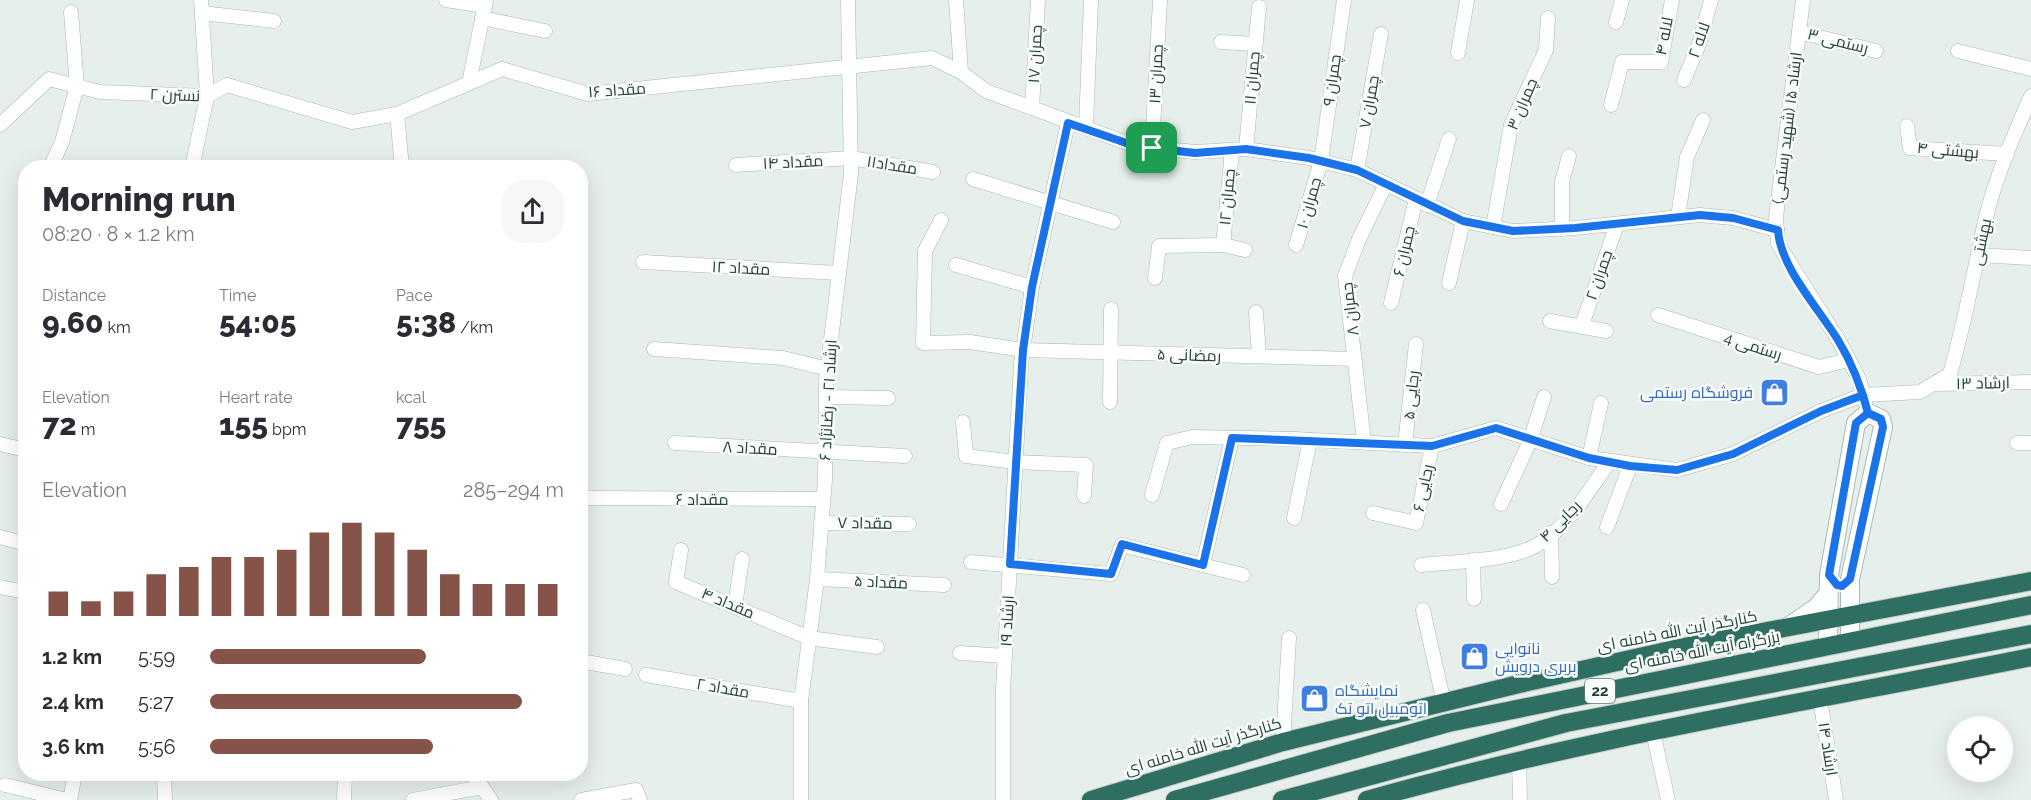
<!DOCTYPE html>
<html lang="en">
<head>
<meta charset="utf-8">
<style>
	body { margin:0; font-family:Raleway,Cairo,sans-serif; background:#f7f7f7; color:#2b2b33; height:100vh; display:flex; flex-direction:column; font-size:22px; white-space:nowrap }
	* { box-sizing:border-box; margin:0 }
	p { font-size:20px; color:#7c7c81 }
	.icon { flex:none; width:33px; height:33px; fill:none; stroke:currentColor; stroke-width:2; stroke-linecap:round; stroke-linejoin:round }
	.map { position:relative; flex:1; overflow:hidden }
	.sheet { position:absolute; left:18px; top:160px; width:570px; height:621px; display:flex; flex-direction:column; background:#fff; border-radius:24px; box-shadow:0 6px 24px #0002 }
	.sheet>* { flex:none }
	.fabs { position:absolute; left:1947px; top:716px; display:grid; gap:12px }
	.fabs a { display:grid; place-items:center; width:66px; height:66px; border-radius:50%; background:#fff; box-shadow:0 6px 24px #0002; font-size:30px }
	.pin { position:absolute; display:grid; place-items:center; width:51px; height:51px; color:#fff; margin:-26px; border-radius:12px; box-shadow:0 3px 9px #0006 }
	.round { display:grid; place-items:center; flex:none; width:63px; height:63px; border-radius:24px; background:#f7f7f7 }
	.headline { display:flex; align-items:center; justify-content:space-between; height:102px; padding:0 24px }
	h1 { font-size:33px; font-weight:800; line-height:45px }
	.metrics { display:grid; grid-template-columns:repeat(3,1fr); gap:9px; height:102px; padding:6px 24px }
	.metrics div { display:grid; align-content:center }
	.metrics b { font-size:30px; font-weight:800 }
	.metrics small { font-size:16px; font-weight:400 }
	.metrics p { font-size:16px }
	.chart { height:168px; padding:12px 24px }
	.chart p { display:flex; justify-content:space-between }
	.chart svg { width:100%; height:108px; margin-top:6px; stroke:#855347; stroke-width:6 }
	ul { padding:0 24px; list-style:none; font-size:20px }
	li { display:grid; grid-template-columns:96px 72px 1fr; align-items:center; height:45px }
	li i { height:15px; border-radius:8px; background:#855347 }
	.map>svg:first-child { display:block }
</style>
</head>
<body>
<div class="map">
<svg width="2031" height="800" viewBox="0 0 2031 800">
	<rect width="100%" height="100%" fill="#e6efeb"/>
	<g fill="none" stroke-linecap="round" stroke-linejoin="round">
		<defs>
			<g id="street">
				<path d="M446,0L485,6"/>
				<path d="M956,0L961,72"/>
				<path d="M1803,0L1776,217L1778,244L1839,341L1859,379L1865,402"/>
				<path d="M202,13L274,21"/>
				<path d="M482,18L545,31"/>
				<path d="M1616,22L1622,0"/>
				<path d="M1799,32L1876,51"/>
				<path d="M1221,42L1255,44"/>
				<path d="M1958,51L2031,69"/>
				<path d="M1458,53L1467,0"/>
				<path d="M1684,80L1699,44L1711,0"/>
				<path d="M469,83L486,0"/>
				<path d="M1611,105L1622,62H1661L1672,0"/>
				<path d="M1032,108L1038,0"/>
				<path d="M397,114L402,168"/>
				<path d="M0,125L49,79L100,92L207,96L227,85L352,122L397,114L502,69L588,94L932,58L961,72L986,91L1135,146L1195,152L1246,149L1309,158L1357,170L1463,221L1513,231L1575,228L1700,215L1733,218L1777,230"/>
				<path d="M1907,126L1910,148L2007,154"/>
				<path d="M1086,127L1091,0"/>
				<path d="M1152,148L1160,0"/>
				<path d="M1246,149L1259,7"/>
				<path d="M736,165L851,158L933,172"/>
				<path d="M50,168L62,142L77,86L71,12"/>
				<path d="M192,168L207,96L201,0"/>
				<path d="M1357,170L1381,34"/>
				<path d="M973,179L1113,222"/>
				<path d="M1427,205L1449,139"/>
				<path d="M1678,217L1687,157L1703,120"/>
				<path d="M941,220L925,251L923,343L970,342L1023,350L1355,359"/>
				<path d="M1493,227L1511,125L1546,50L1548,18"/>
				<path d="M1562,229V182L1569,156"/>
				<path d="M1223,245L1232,150"/>
				<path d="M1296,245L1321,161L1344,0"/>
				<path d="M1978,255L2031,258"/>
				<path d="M643,262L839,273"/>
				<path d="M956,265L1032,287"/>
				<path d="M1155,278L1159,246L1223,245L1245,250"/>
				<path d="M1449,283L1463,221"/>
				<path d="M1391,303L1416,199"/>
				<path d="M1256,312L1259,356"/>
				<path d="M1658,315L1819,367L1849,360"/>
				<path d="M1550,321L1606,331"/>
				<path d="M1582,325L1617,224"/>
				<path d="M654,349L783,358L828,369"/>
				<path d="M1936,384L2031,382"/>
				<path d="M826,397L888,398"/>
				<path d="M1110,402L1111,309"/>
				<path d="M963,422L966,456L1015,462L1086,465L1084,496"/>
				<path d="M1364,442L1345,276L1359,239L1386,184"/>
				<path d="M675,443L905,456"/>
				<path d="M2017,443H2031"/>
				<path d="M0,444L26,450"/>
				<path d="M1405,445L1416,344"/>
				<path d="M1589,458L1601,403"/>
				<path d="M1152,495L1167,443L1192,437L1294,439L1432,446L1496,428L1589,458L1677,470L1733,454L1821,411L1863,395L1920,392L1950,374C1965,322 1974,270 1986,217C1996,176 2014,135 2031,96"/>
				<path d="M580,498L823,499"/>
				<path d="M1501,504L1530,441L1544,397"/>
				<path d="M1373,513L1416,523L1432,446"/>
				<path d="M1294,518L1310,440"/>
				<path d="M821,523L909,524"/>
				<path d="M1607,527L1630,466"/>
				<path d="M1551,533L1552,577"/>
				<path d="M0,537L26,544"/>
				<path d="M681,550L676,582L809,638L877,647"/>
				<path d="M1473,560L1474,599"/>
				<path d="M971,562L1111,574L1122,545L1243,575"/>
				<path d="M1203,565L1232,438"/>
				<path d="M1421,565C1456,561 1513,562 1542,542C1571,523 1590,488 1610,461"/>
				<path d="M817,579L944,585"/>
				<path d="M0,587L26,592"/>
				<path d="M735,606L742,559"/>
				<path d="M1423,610L1444,703"/>
				<path d="M960,653L1005,656"/>
				<path d="M580,661L625,669"/>
				<path d="M646,675L801,701"/>
				<path d="M1820,699L1836,800"/>
				<path d="M1653,732L1668,800"/>
				<path d="M1283,742L1289,638"/>
				<path d="M1519,760L1520,800"/>
				<path d="M164,774L165,800"/>
				<path d="M473,774L491,800"/>
				<path d="M5,785L67,800"/>
				<path d="M70,800L75,774"/>
				<path d="M344,800L345,774"/>
				<path d="M413,800L482,787"/>
				<path d="M581,800L636,790L640,800"/>
				<path d="M801,800V701L817,579L825,480L826,381L851,174L848,0"/>
				<path d="M1003,800V690L1021,364L1032,287L1068,123"/>
			</g>
			<g id="secondary">
				<path d="M1788,627L1816,608L1828,594"/>
				<path d="M1828,646L1829,575L1856,423L1868,413L1881,419L1883,427L1850,579V641"/>
			</g>
			<g id="highway">
				<path d="M1091,800L1283,742L1519,684L1684,647L2031,581"/>
				<path d="M1175,800L1448,723L2031,605"/>
				<path d="M1282,800L1566,723L2031,634"/>
				<path d="M1367,800C1585,738 1809,702 2031,657"/>
			</g>
		</defs>
		<use href="#street" stroke="#a8b8b2" stroke-width="15"/>
		<use href="#secondary" stroke="#a4bbb3" stroke-width="20"/>
		<use href="#highway" stroke="#c2cac8" stroke-width="20"/>
		<use href="#street" stroke="#fff" stroke-width="14"/>
		<use href="#secondary" stroke="#fff" stroke-width="18"/>
		<use href="#highway" stroke="#2f6f62" stroke-width="18"/>
	</g>
	<g fill="none" stroke-linecap="round" stroke-linejoin="round">
		<defs>
			<path id="route" d="M1152,148L1135,146L1068,123L1032,287L1023,350L1010,564L1111,574L1122,544L1203,565L1232,438L1432,446L1496,428L1589,458L1630,466L1677,470L1733,454L1821,411L1863,395L1868,413L1856,423L1829,575L1837,585L1842,586L1850,579L1883,427L1881,419L1868,413C1861,386 1852,363 1838,340C1819,309 1780,267 1778,230L1733,218L1700,215L1575,228L1513,231L1463,221L1357,170L1309,158L1246,149L1195,153L1152,148"/>
		</defs>
		<use href="#route" stroke="#fff" stroke-width="12"/>
		<use href="#route" stroke="#1a73e8" stroke-width="8"/>
	</g>
	<defs>
		<symbol id="shop-square" viewBox="-11 -11 22 22"><rect x="-9" y="-9" width="18" height="18" rx="4" fill="#3f7fe0" stroke="#f7fbf9"/><path d="M-5-2.5h2.3a2.7 3.5 0 0 1 5.4 0H5L5.5 6h-11ZM-1.5-2.5h3a1.5 2.3 0 0 0-3 0Z" fill="#fff"/></symbol>
	</defs>
	<g fill-rule="evenodd">
		<use href="#shop-square" x="1758" y="376" width="33" height="33"/>
		<use href="#shop-square" x="1458" y="640" width="33" height="33"/>
		<use href="#shop-square" x="1298" y="682" width="33" height="33"/>
	</g>
	<g text-anchor="middle" dominant-baseline="central" stroke-width="5" stroke-linejoin="round" paint-order="stroke">
		<rect fill="#f7fbf9" stroke="#637a73" stroke-width="1.5" x="1585" y="679" width="30" height="24" rx="4.5"/>
		<g font-size="15" font-weight="bold" fill="#24423a">
			<text x="1600" y="691">22</text>
		</g>
		<g font-size="16" fill="#24423a" stroke="#f7fbf9">
			<text transform="translate(1664 36) rotate(-79)">لاله ۴</text>
			<text transform="translate(1699 40) rotate(-71)">لاله ۲</text>
			<text transform="translate(1838 41) rotate(14)">رستمی ۳</text>
			<text transform="translate(1035 54) rotate(-87)">چمران ۱۷</text>
			<text transform="translate(1156 74) rotate(-87)">چمران ۱۳</text>
			<text transform="translate(1252 78) rotate(-85)">چمران ۱۱</text>
			<text transform="translate(1332 80) rotate(-82)">چمران ۹</text>
			<text transform="translate(617 90) rotate(-4)">مقداد ۱۶</text>
			<text transform="translate(175 95) rotate(2)">نسترن ۲</text>
			<text transform="translate(1369 102) rotate(-80)">چمران ۷</text>
			<text transform="translate(1522 104) rotate(-67)">چمران ۳</text>
			<text transform="translate(1787 128) rotate(-83)">ارشاد ۱۵ (شهید رستمی)</text>
			<text transform="translate(1948 150) rotate(5)">بهشتی ۴</text>
			<text transform="translate(793 162) rotate(-3)">مقداد ۱۴</text>
			<text transform="translate(892 165) rotate(9)">مقداد۱۱</text>
			<text transform="translate(1227 197) rotate(-85)">چمران ۱۲</text>
			<text transform="translate(1309 203) rotate(-74)">چمران ۱۰</text>
			<text transform="translate(1981 242) rotate(-78)">بهشتی</text>
			<text transform="translate(1404 251) rotate(-77)">چمران ۶</text>
			<text transform="translate(741 268) rotate(3)">مقداد ۱۲</text>
			<text transform="translate(1599 275) rotate(-71)">چمران ۲</text>
			<text transform="translate(1350 309) rotate(-97)">چمران ۸</text>
			<text transform="translate(1753 346) rotate(18)">رستمی 4</text>
			<text transform="translate(1189 355) rotate(2)">رمضانی ۵</text>
			<text transform="translate(1983 383) rotate(-1)">ارشاد ۱۳</text>
			<text transform="translate(1411 395) rotate(-84)">رجایی ۵</text>
			<text transform="translate(828 400) rotate(-87)">ارشاد ۲۱ - رضانژاد ۶</text>
			<text transform="translate(750 448) rotate(3)">مقداد ۸</text>
			<text transform="translate(1423 488) rotate(-78)">رجایی ۶</text>
			<text x="702" y="499">مقداد ۶</text>
			<text transform="translate(1560 521) rotate(-45)">رجایی ۴</text>
			<text transform="translate(865 523) rotate(1)">مقداد ۷</text>
			<text transform="translate(881 582) rotate(3)">مقداد ۵</text>
			<text transform="translate(728 603) rotate(23)">مقداد ۴</text>
			<text transform="translate(1007 621) rotate(-87)">ارشاد ۱۹</text>
			<text transform="translate(1677 631) rotate(-11)">کنارگذر آیت الله خامنه ای</text>
			<text transform="translate(1702 651) rotate(-11)">بزرگراه آیت الله خامنه ای</text>
			<text transform="translate(723 688) rotate(10)">مقداد ۲</text>
			<text transform="translate(1203 746) rotate(-17)">کنارگذر آیت الله خامنه ای</text>
			<text transform="translate(1828 749) rotate(81)">ارشاد ۱۴</text>
		</g>
		<g font-size="16" fill="#366cbe" stroke="#f7fbf9" text-anchor="start">
			<text x="1753" y="392" text-anchor="end">فروشگاه رستمی</text>
			<text x="1495" y="648">نانوایی<tspan x="1495" dy="18">بربری درویش</tspan></text>
			<text x="1335" y="690">نمایشگاه<tspan x="1335" dy="18">اتومبیل اتو تک</tspan></text>
		</g>
	</g>
</svg>
<div class="fabs">
<a><svg class="icon" aria-label="locate" viewBox="0 0 24 24"><circle cx="12" cy="12" r="6"/><path d="M12 2v4M12 18v4M2 12h4M18 12h4"/></svg></a>
</div>
<div class="pin" style="left:1152px;top:148px;background:#1e9e55"><svg class="icon" aria-label="arrive" viewBox="0 0 24 24"><path d="M6 21V4h12l-3 4 3 4H6"/></svg></div>
<section class="sheet">
<div class="headline"><div><h1>Morning run</h1><p>08:20 · 8 × 1.2 km</p></div><a class="round"><svg class="icon" aria-label="share" viewBox="0 0 24 24"><path d="M12 15V3M7 8l5-5 5 5M5 13v7h14v-7"/></svg></a></div>
<div class="metrics">
<div><p>Distance</p><b>9.60<small> km</small></b></div>
<div><p>Time</p><b>54:05</b></div>
<div><p>Pace</p><b>5:38<small> /km</small></b></div>
</div>
<div class="metrics">
<div><p>Elevation</p><b>72<small> m</small></b></div>
<div><p>Heart rate</p><b>155<small> bpm</small></b></div>
<div><p>kcal</p><b>755</b></div>
</div>
<div class="chart"><p><span>Elevation</span>285–294 m</p>
<svg viewBox="0 0 160 44" preserveAspectRatio="none"><path d="M5 44V34M15 44V38M25 44V34M35 44V27M45 44V24M55 44V20M65 44V20M75 44V17M85 44V10M95 44V6M105 44V10M115 44V17M125 44V27M135 44V31M145 44V31M155 44V31"/></svg>
</div>
<ul>
<li><b>1.2 km</b>5:59<i style="width:61%"></i></li>
<li><b>2.4 km</b>5:27<i style="width:88%"></i></li>
<li><b>3.6 km</b>5:56<i style="width:63%"></i></li>
</ul>
</section>
</div>
</body>
</html>
